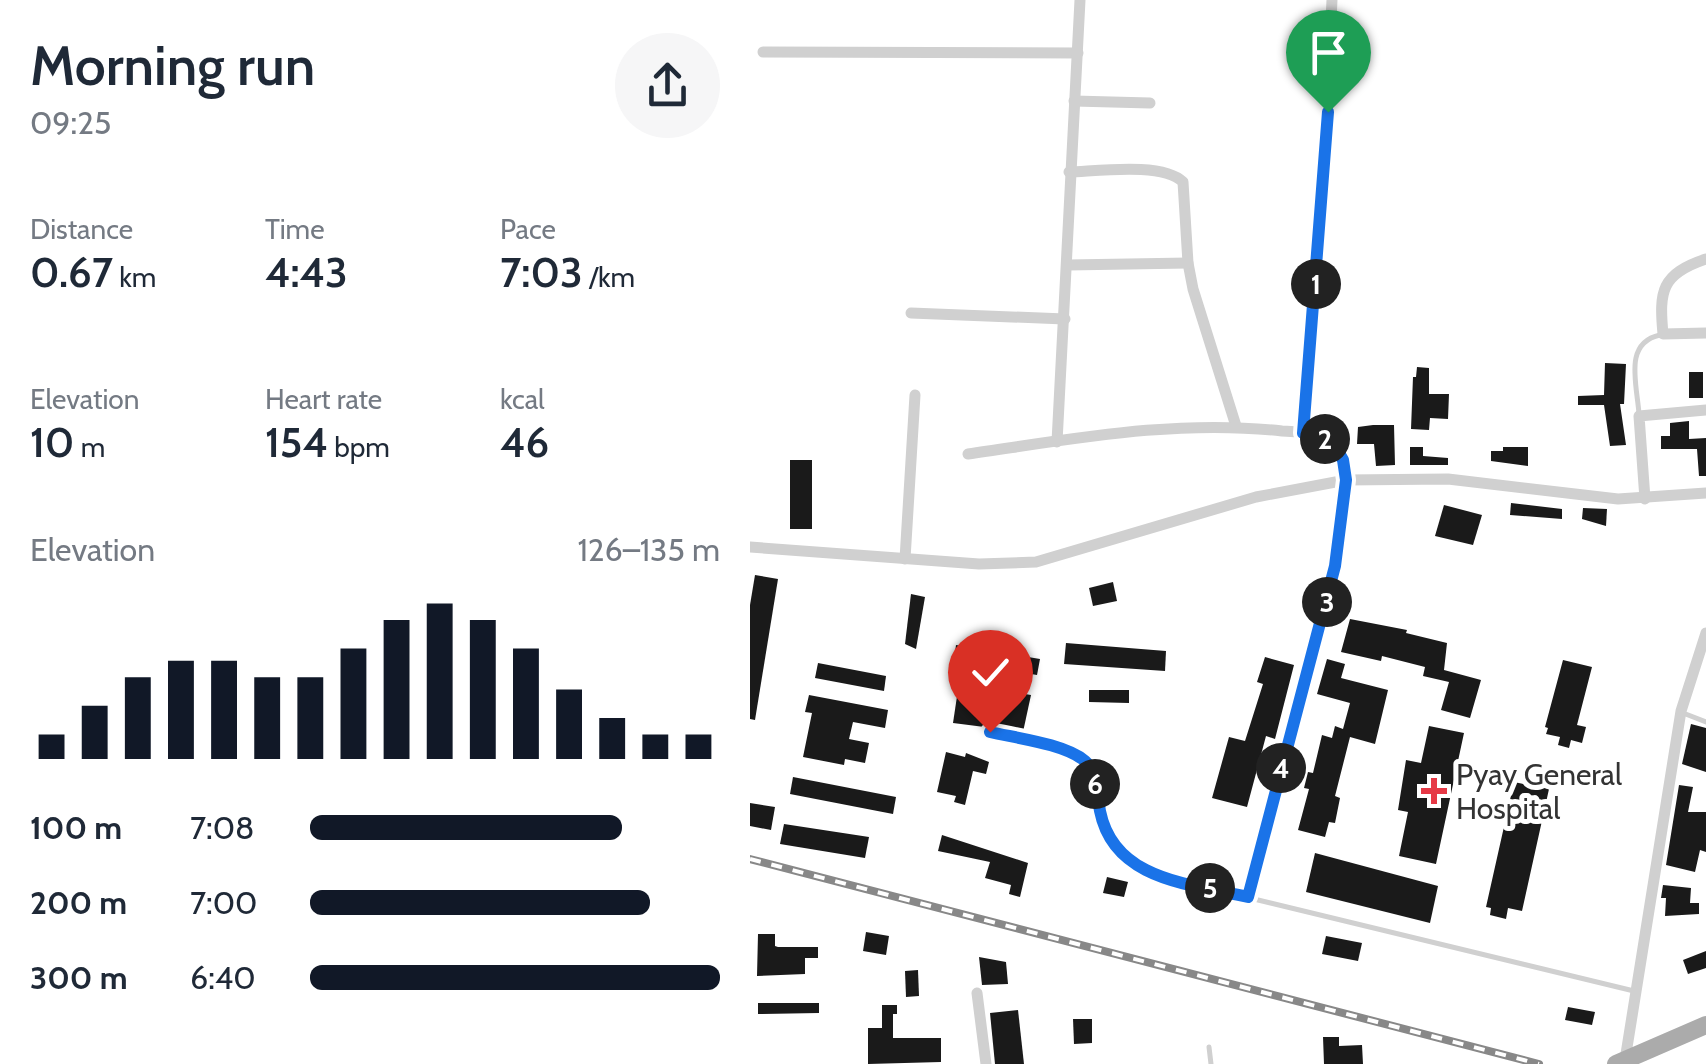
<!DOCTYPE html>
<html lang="en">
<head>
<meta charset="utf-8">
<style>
	body { margin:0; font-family:Cabin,sans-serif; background:#f6f6f7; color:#1f2937; height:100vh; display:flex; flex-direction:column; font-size:38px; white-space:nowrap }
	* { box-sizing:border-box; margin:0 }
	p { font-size:32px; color:#747a83 }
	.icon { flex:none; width:55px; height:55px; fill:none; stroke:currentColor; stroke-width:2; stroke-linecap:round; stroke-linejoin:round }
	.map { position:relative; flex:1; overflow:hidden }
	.details { display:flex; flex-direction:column; background:#fff; width:750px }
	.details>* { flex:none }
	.pin { position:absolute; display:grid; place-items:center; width:85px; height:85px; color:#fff; margin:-102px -42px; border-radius:50% 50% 50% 0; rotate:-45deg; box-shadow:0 0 10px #0007 }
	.pin .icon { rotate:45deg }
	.km { position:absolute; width:50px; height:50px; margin:-25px; border-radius:50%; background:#222; color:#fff; font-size:28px; line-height:50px; text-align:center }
	.round { display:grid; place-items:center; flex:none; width:105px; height:105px; border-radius:52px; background:#f6f6f7 }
	.summary { display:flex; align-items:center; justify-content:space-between; height:170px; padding:0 30px }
	h1 { font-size:55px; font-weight:600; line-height:75px }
	.metrics { display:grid; grid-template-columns:repeat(3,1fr); gap:15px; height:170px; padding:10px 30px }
	.metrics div { display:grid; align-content:center }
	.metrics b { font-size:42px; font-weight:600 }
	.metrics small { font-size:28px; font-weight:400 }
	.metrics p { font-size:28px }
	.chart { height:280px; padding:20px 30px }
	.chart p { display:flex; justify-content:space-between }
	.chart svg { width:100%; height:180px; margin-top:10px; stroke:#111827; stroke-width:6 }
	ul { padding:0 30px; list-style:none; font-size:32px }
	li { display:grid; grid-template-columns:160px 120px 1fr; align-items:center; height:75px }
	li i { height:25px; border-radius:12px; background:#111827 }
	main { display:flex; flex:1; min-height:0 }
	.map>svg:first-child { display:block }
</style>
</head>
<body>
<main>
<section class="details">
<div class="summary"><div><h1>Morning run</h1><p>09:25</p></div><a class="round"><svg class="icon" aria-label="share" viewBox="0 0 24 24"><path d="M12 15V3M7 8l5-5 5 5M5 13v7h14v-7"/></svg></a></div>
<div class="metrics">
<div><p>Distance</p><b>0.67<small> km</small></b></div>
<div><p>Time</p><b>4:43</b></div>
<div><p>Pace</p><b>7:03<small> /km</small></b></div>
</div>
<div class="metrics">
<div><p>Elevation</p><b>10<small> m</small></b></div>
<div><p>Heart rate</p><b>154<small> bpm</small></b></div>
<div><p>kcal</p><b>46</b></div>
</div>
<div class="chart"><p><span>Elevation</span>126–135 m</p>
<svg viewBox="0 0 160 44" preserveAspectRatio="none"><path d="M5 44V38M15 44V31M25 44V24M35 44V20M45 44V20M55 44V24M65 44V24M75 44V17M85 44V10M95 44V6M105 44V10M115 44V17M125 44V27M135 44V34M145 44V38M155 44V38"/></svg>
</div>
<ul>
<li><b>100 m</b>7:08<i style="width:76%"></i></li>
<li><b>200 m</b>7:00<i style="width:83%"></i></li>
<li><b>300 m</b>6:40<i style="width:100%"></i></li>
</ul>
</section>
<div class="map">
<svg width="956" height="1064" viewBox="0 0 956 1064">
	<rect width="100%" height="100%" fill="#fff"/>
	<g fill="#1a1a1a">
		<path d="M855,363L876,364L874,404H870L876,445L860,446L854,405H828V396L854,395Z"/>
		<path d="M667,367L679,368V394H699L698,419L680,418L679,430L661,429L663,377H666Z"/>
		<rect x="939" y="372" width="14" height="26"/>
		<path d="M939,421V439L956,438V476H949L947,449H911V436H920V423Z"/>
		<path d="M623,425H644L645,465L626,466L624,444H607L608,427Z"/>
		<path d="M660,447H673V456L698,458V465H660Z"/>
		<path d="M753,447H778V466L741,461V451H753Z"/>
		<rect x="40" y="460" width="22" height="69"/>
		<path d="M761,503L812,509V519L760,515Z"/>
		<path d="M694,505L732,515L723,545L685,536Z"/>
		<path d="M833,508L857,509L856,526L832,519Z"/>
		<path d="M5,575L28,579L5,720L0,719V605Z"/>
		<path d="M363,582L367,601L343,606L339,588Z"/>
		<path d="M161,594L175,597L166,649L155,644Z"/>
		<path d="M600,619L657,630L656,633L697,643L694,670L731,680L720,718L691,710L699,682L673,676L675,667L632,656L631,661L591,652Z"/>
		<path d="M316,643L416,651L415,671L314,664Z"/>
		<path d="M206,645L290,659L287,675L204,661Z"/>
		<path d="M515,657L544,665L525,739L516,736L497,807L462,798L479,737L495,741L513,684L507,682Z"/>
		<path d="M577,659L595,664L591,678L638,690L625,744L600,737L585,796L590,798L585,823L579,822L575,837L548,830L559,789L554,788L558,772L563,773L572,735L582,738L585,726L593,729L600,703L567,694Z"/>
		<path d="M813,660L842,667L827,725L836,727L832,743L821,740L819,748L808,745L810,737L796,734L798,728L795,727Z"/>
		<path d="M68,663L136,676L134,691L65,678Z"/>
		<path d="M209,683L281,695L273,732L203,723Z"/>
		<path d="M339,690H379V703L339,702Z"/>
		<path d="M59,695L138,710L135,728L103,722L99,739L119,743L115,763L95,759L94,765L53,757L62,713L55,712Z"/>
		<path d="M941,724L956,728V772L932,764Z"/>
		<path d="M679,726L714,733L686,864L649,856L658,812L648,810L656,760L671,763Z"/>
		<path d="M196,752L215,757L216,753L239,762L236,774L223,771L215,805L204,802L206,796L187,792Z"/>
		<path d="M43,777L146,797L143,814L40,794Z"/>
		<path d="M764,782L799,789L772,911L758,908L756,919L740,915L741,908L736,907Z"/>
		<path d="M929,785L943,787L938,812H956V852L950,850L945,872L916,865Z"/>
		<path d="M0,803L25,807L21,830L0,826Z"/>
		<path d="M34,824L119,837L115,858L30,844Z"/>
		<path d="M192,835L278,863L270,897L259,894L261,885L235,878L240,862L188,851Z"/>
		<path d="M565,853L688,886L680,923L556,892Z"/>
		<path d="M357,877L378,882L374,897L353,893Z"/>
		<path d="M913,885L941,888L940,903H949V914L915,916L916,898H911Z"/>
		<path d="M116,932L139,936L136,955L113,951Z"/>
		<path d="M8,934H25V946L28,947H68V958H55V974L7,976Z"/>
		<path d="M576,936L612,943L608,961L572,954Z"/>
		<path d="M956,951V968L938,974L933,960Z"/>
		<path d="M229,957L256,962L258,984L232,985Z"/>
		<path d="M168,970L169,996L156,997L155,971Z"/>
		<path d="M8,1003H69V1013L8,1014Z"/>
		<path d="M132,1005H147V1014H143V1038H191V1062L118,1064V1028H132Z"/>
		<path d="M818,1007L845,1012L842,1025L815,1020Z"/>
		<path d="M268,1010L274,1064H245L240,1013Z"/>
		<path d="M323,1019H342V1043L324,1044Z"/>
		<path d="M573,1037H589V1046L612,1045L613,1064H574Z"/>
	</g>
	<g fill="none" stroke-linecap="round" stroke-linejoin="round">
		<g stroke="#d0d0d0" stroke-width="5">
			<path d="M889,414C887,384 873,343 910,335"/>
			<path d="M933,713L956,722"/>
			<path d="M239,732C266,738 316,744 336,762C344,769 345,780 347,790C354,831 366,858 405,875L884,991"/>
			<path d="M499,897L572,624L585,566L596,482"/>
			<path d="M459,1047L461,1064"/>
		</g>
		<g stroke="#d0d0d0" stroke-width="11">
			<path d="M13,52L328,53"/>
			<path d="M324,101L400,103"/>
			<path d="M319,172C348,171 413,162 433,182L438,263L443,289L486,426"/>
			<path d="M956,259C911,274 909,291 913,334L956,333"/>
			<path d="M318,265L438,263"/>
			<path d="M161,313L315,319"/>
			<path d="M553,433L570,236L582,0"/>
			<path d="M307,442L330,0"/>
			<path d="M218,454C323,439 426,419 532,431C549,432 571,432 584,444C594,453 594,468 596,480"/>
			<path d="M895,499L889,416L956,410"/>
			<path d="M0,547L229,564L286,562L506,497L596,480L698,479L868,499L956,493"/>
			<path d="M155,559L165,395"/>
			<path d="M227,993L236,1064"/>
			<path d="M875,1060L931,711L956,633"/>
		</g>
		<path stroke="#ababab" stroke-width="18" d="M866,1064L956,1025"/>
		<defs>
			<path id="rail" d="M0,859L789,1064"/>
		</defs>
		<use href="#rail" stroke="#888" stroke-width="8"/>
		<use href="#rail" stroke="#fff" stroke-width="4" stroke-dasharray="11" stroke-linecap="butt"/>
	</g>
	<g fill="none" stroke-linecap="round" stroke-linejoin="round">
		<defs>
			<path id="route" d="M240,732C266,738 315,744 335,761C348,772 347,795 350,811C364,881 441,884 498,897L585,566L596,480L593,460L584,444L553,433L578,112"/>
		</defs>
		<use href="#route" stroke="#fff" stroke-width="20"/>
		<use href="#route" stroke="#1a73e8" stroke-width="12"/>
	</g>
	<path fill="#e63946" stroke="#fff" stroke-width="4" d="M679 776h10v10h10v10h-10v10h-10v-10h-10v-10h10z"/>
	<g text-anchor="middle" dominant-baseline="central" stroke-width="10" stroke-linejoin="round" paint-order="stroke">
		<g font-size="30" fill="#333" stroke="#fff" text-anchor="start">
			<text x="706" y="774">Pyay General<tspan x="706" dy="34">Hospital</tspan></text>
		</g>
	</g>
</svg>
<div class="pin" style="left:578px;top:112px;background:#1e9e55"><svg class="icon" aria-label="arrive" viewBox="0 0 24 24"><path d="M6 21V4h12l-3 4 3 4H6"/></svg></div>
<div class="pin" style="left:240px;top:732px;background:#d93025"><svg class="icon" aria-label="check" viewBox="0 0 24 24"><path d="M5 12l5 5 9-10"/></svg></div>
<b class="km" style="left:566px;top:284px">1</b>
<b class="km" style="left:575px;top:439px">2</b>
<b class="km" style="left:577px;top:602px">3</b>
<b class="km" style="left:531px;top:768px">4</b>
<b class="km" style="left:460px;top:888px">5</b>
<b class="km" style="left:345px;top:784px">6</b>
</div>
</main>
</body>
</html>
